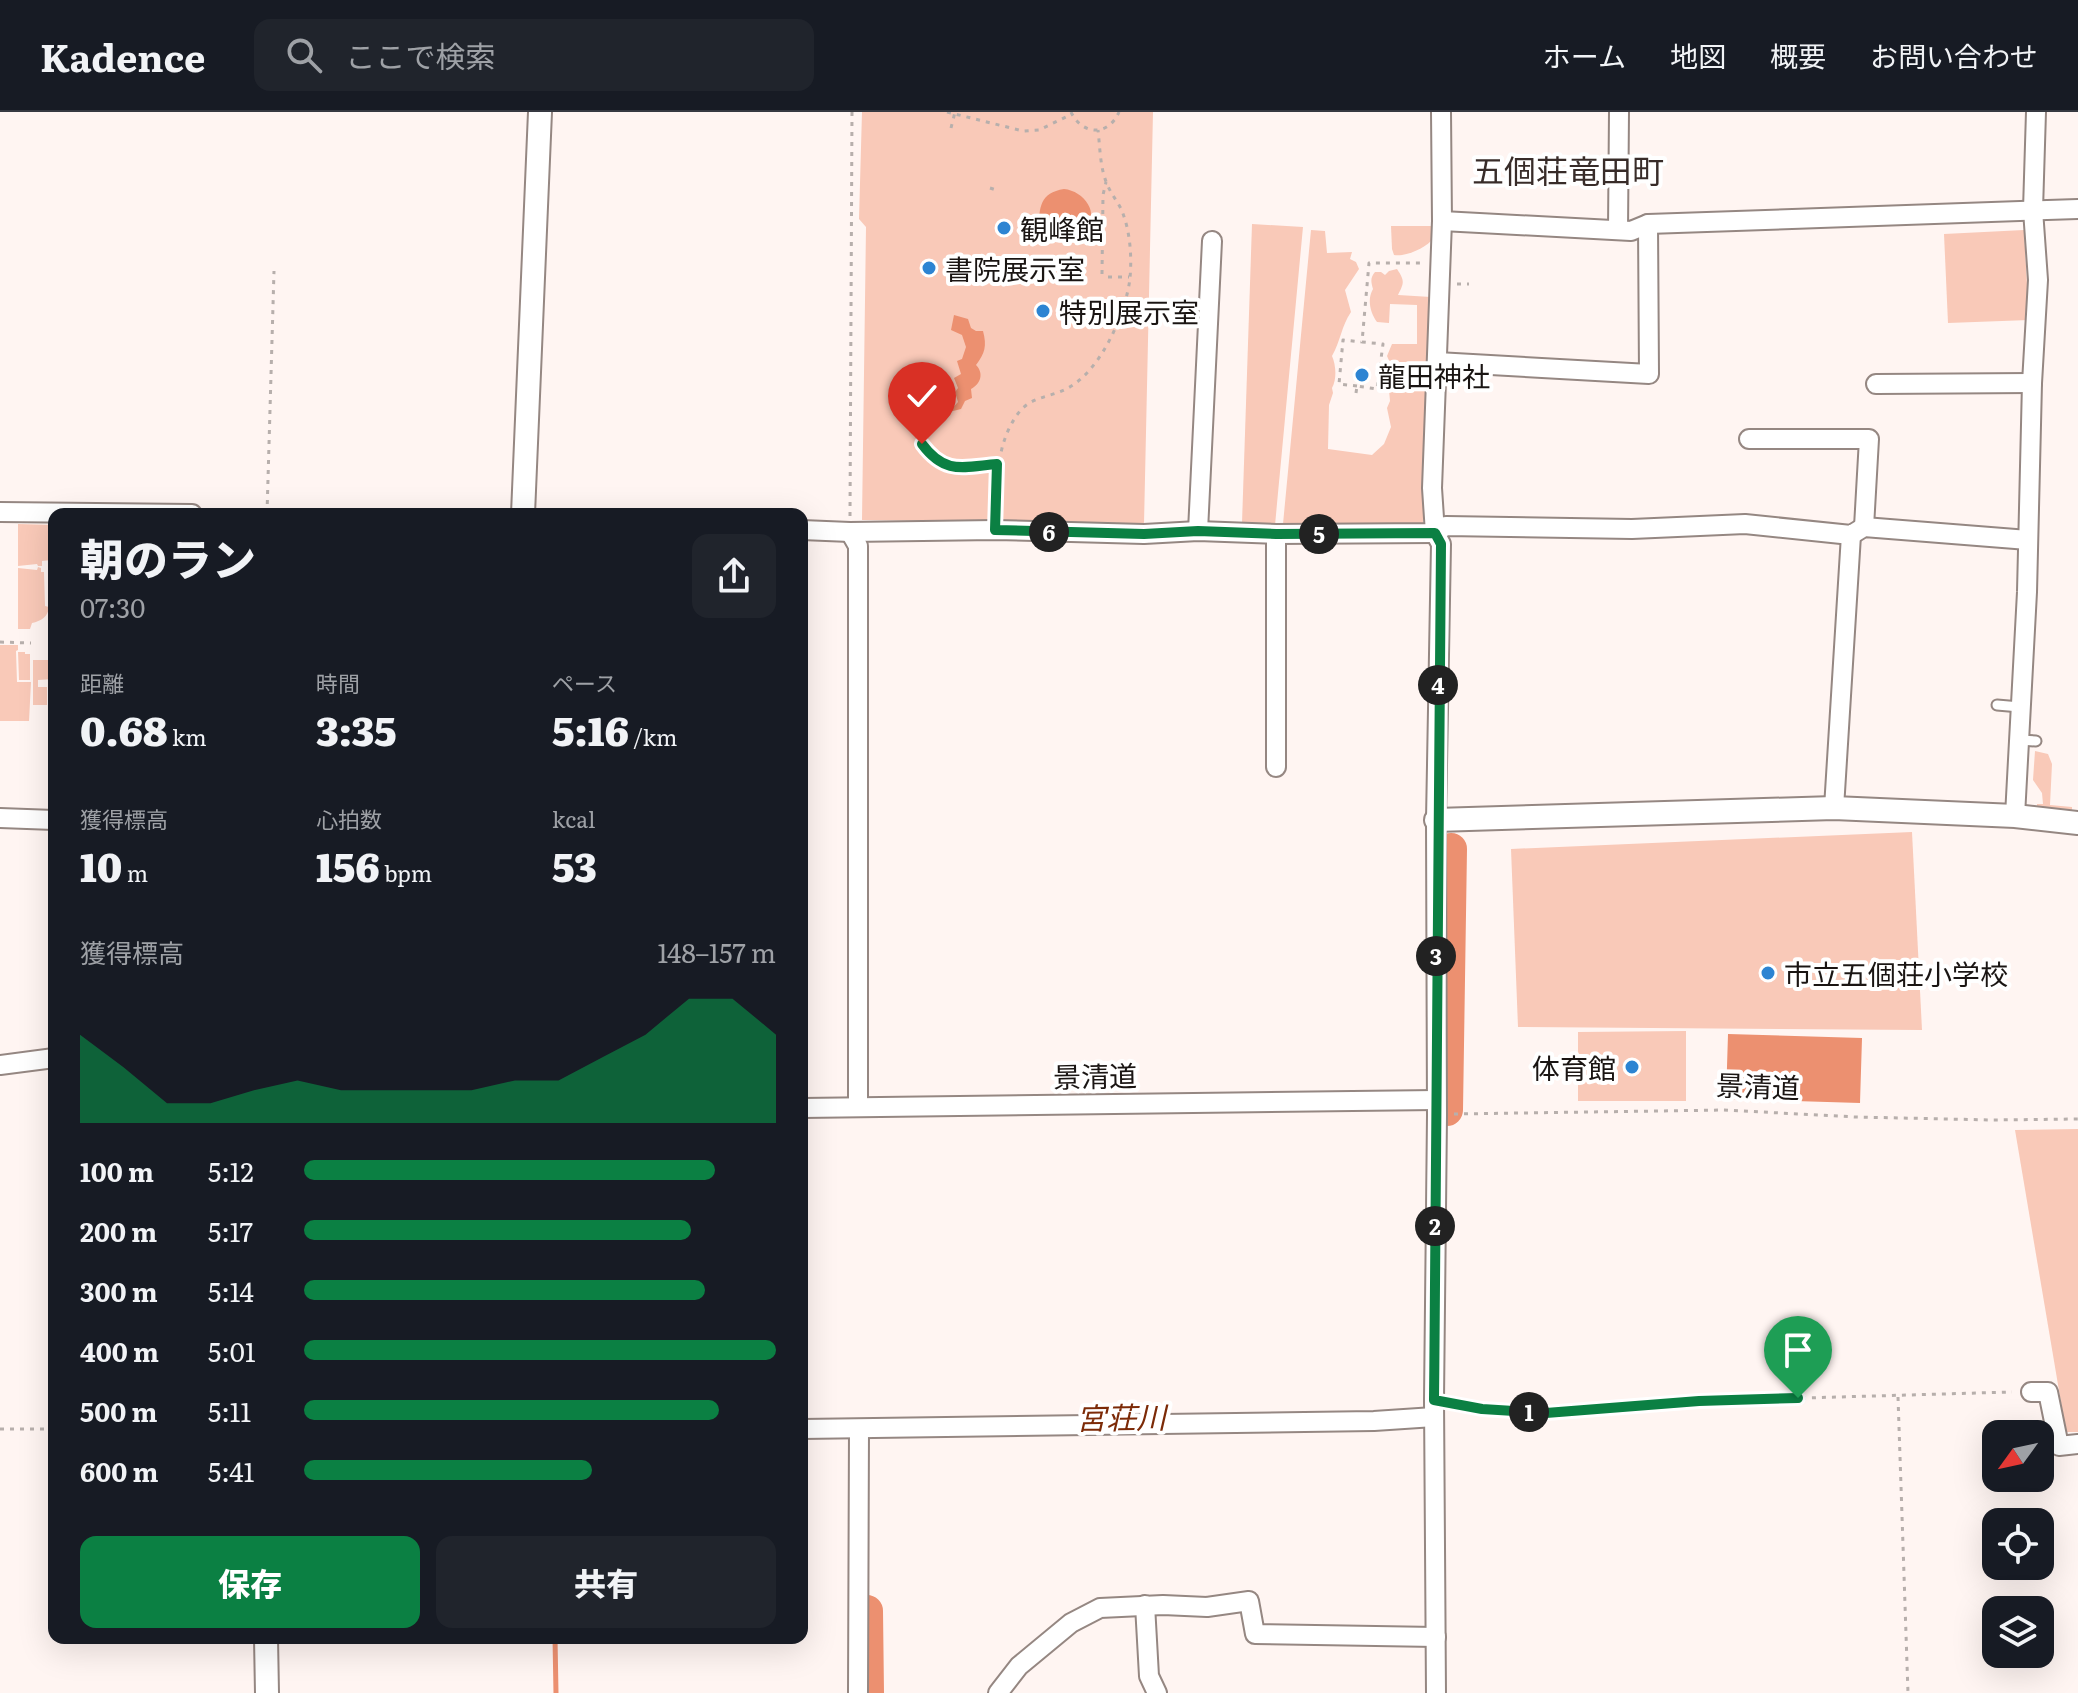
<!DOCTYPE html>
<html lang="ja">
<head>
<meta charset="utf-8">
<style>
	body { margin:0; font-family:Literata,"Noto Sans JP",serif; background:#20242c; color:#f1f3f6; height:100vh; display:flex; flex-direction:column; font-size:30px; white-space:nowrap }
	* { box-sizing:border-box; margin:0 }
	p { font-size:26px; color:#9ea1a6 }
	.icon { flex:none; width:44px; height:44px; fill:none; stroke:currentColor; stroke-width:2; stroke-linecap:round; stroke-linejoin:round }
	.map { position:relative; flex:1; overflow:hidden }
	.drawer { position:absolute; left:48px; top:396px; width:760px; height:1136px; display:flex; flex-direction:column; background:#171b24; border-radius:16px; box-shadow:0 8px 32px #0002 }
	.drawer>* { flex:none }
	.needle { width:52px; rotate:237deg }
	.fabs { position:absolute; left:1982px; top:1308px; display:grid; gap:16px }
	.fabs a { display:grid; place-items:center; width:72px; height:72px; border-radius:16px; background:#171b24; box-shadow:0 8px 32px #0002; font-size:40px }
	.pin { position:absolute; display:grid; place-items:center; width:68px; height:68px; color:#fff; margin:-82px -34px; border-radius:50% 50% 50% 0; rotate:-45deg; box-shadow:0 0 8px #0007 }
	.pin .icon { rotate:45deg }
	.km { position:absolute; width:40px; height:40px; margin:-20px; border-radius:50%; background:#222; color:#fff; font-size:22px; line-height:40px; text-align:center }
	.round { display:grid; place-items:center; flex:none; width:84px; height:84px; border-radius:16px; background:#20242c }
	.overview { display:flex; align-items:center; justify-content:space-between; height:136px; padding:0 32px }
	h1 { font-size:44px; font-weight:800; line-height:60px }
	.metrics { display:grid; grid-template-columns:repeat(3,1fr); gap:12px; height:136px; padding:8px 32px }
	.metrics div { display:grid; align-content:center }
	.metrics b { font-size:40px; font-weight:800 }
	.metrics small { font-size:22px; font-weight:400 }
	.metrics p { font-size:22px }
	.chart { height:224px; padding:16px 32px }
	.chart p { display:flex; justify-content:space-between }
	.chart svg { width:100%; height:144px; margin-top:8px; fill:#0b8043; opacity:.7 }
	.primary-button { display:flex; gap:16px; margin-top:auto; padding:16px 32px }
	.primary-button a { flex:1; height:92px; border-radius:16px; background:#0b8043; color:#fff; font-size:32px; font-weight:800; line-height:92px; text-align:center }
	.primary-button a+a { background:#20242c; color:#f1f3f6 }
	ul { padding:0 32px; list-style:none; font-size:26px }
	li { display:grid; grid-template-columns:128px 96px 1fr; align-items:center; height:60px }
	li i { height:20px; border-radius:10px; background:#0b8043 }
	header { display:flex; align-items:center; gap:48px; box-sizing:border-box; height:112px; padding:0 40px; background:#171b24; border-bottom:2px solid #363941 }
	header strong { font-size:38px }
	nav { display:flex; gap:44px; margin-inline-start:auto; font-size:28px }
	.search { width:560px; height:72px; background:#20242c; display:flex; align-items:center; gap:20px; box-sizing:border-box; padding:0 28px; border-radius:16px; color:#9ea1a6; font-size:30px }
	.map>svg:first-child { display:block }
</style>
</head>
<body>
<header>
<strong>Kadence</strong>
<div class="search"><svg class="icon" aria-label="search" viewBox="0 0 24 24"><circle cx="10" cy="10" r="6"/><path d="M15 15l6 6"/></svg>ここで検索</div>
<nav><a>ホーム</a><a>地図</a><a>概要</a><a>お問い合わせ</a></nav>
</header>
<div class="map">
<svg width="2078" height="1581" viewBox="0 0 2078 1581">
	<rect width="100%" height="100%" fill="#fff5f2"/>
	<g fill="#f9c9b8">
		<path d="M862,0H1153L1144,412L862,408L866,115L859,107Z"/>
		<path d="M1252,112L1303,115L1275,413L1242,411Z"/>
		<path d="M1391,114H1432L1431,129C1423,137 1405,145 1394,143L1392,137Z"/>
		<path d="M1311,118L1325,119L1327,141L1352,140L1350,147L1356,150L1359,157L1345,178L1351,200C1341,215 1341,228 1332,244C1336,253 1337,267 1332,276L1333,281L1329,293L1328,337L1372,343L1384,332L1391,315L1387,296L1390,289L1389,278L1396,267L1391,262V253L1387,244L1392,232H1417V193L1390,192L1389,211L1377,210C1370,201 1367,187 1373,177C1371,170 1370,166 1375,160H1381L1385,163L1389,159L1397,157C1405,169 1404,171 1398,183L1431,185L1424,323L1423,411L1283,412Z"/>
		<path d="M2024,118L2029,208L1948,211L1944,122Z"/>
		<path d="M18,412L54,413V456L52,448L42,449V454H38L37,452L18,454Z"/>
		<path d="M38,455L41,456V460H44L45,494L49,495C48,505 41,509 32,511L30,517H18V456L37,458Z"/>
		<path d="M0,533H18V538L16,539L17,570H31L29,609H0Z"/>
		<path d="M18,540H25V542H30V568H19Z"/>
		<path d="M33,548H54V567L38,568V575H47V593H33Z"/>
		<path d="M2035,639L2048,642L2052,652L2050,693L2072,695V699L2037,696V692H2043L2042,681L2033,668Z"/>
		<path d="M1912,720L1922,918L1518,915L1511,737Z"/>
		<path d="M1686,919V989H1578V920Z"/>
		<path d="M2078,1017V1320H2066L2015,1018Z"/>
	</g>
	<g fill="#ec9070">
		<path d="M1064,77C1084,79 1101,101 1085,120C1081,125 1074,129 1069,132L1049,120L1039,117C1039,95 1040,81 1064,77Z"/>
		<path d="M954,203L968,207L971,216L976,219H983C987,234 985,241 976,253C984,261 981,272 971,277L972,286L965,289L961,297L949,300L958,290L955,280L958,276L954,266L961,262L957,249L962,247L966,235L962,223L951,218Z"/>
		<path d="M1728,922L1862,926L1860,991L1726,987Z"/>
	</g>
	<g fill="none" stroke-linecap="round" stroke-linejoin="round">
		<path stroke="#ec9070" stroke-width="5" d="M555,1526L556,1581"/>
		<g stroke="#ec9070" stroke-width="32">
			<path d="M1447,998L1451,737"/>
			<path d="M867,1499L868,1581"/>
		</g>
		<defs>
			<g id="service">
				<path d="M1997,593L2020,595"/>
				<path d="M2020,628L2036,629"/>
			</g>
			<g id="minor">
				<path d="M1442,109L1631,119L1648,112L2078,97"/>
				<path d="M1618,118L1619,0"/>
				<path d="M1437,250L1649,262L1648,112"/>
				<path d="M1876,272L2032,271"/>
				<path d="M1749,327H1869L1864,415"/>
				<path d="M0,400L192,402"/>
				<path d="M802,418L850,420L995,418L1144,422L1198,419L1276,422L1435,421L1446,414L1632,417L1745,412L1851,423L1864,415L2028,428"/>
				<path d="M1198,419L1212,129"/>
				<path d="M850,420L858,434V994"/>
				<path d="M1276,655V422"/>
				<path d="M1834,696L1851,423"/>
				<path d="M2015,704L2027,480L2032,271L2038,168L2033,98L2036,0"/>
				<path d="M0,706L54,708"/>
				<path d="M0,953L54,946"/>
				<path d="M802,996L1436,988"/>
				<path d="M2031,1280H2048L2059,1334L2078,1332"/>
				<path d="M802,1317L1374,1309L1434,1305"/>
				<path d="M1145,1493L1149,1564L1157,1581"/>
				<path d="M858,1581L859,1317"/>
				<path d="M998,1581L1019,1554L1071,1511L1100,1496L1163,1493L1207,1495L1249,1489L1255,1522L1436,1525"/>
				<path d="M1436,1581L1434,1288L1437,1003L1436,708L1441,432L1435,421L1432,376L1442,109L1441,0"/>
			</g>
			<g id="tertiary">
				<path d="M523,402L540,0"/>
				<path d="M1436,708L1834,696L2015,704L2078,711"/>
				<path d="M266,1526L267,1581"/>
			</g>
		</defs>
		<use href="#service" stroke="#958782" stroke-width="13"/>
		<use href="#minor" stroke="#958782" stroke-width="22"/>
		<use href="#tertiary" stroke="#958782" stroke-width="26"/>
		<g stroke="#b7afac" stroke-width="3" stroke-dasharray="4 6" stroke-linecap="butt">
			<path d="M947,0L1023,19L1039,18L1072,2"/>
			<path d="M1071,0C1082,23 1108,25 1119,0"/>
			<path d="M951,16L955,0"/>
			<path d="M990,76L999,79"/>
			<path d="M1102,162L1103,83L1106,70"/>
			<path d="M1108,165H1129"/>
			<path d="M1457,172H1469"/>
			<path d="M1380,260L1420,264"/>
			<path d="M1357,274L1339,272L1343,228L1361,230"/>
			<path d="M1356,281L1357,274L1377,277L1383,232L1362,230L1369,151H1425"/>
			<path d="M911,316C940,360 947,356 997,352"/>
			<path d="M996,399C997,364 997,328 1020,299C1032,285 1049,285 1064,278C1099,263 1126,202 1130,166C1132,144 1130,119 1122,99C1118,90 1111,82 1107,72C1100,56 1100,35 1098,18"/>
			<path d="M267,402L274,159"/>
			<path d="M850,404L852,0"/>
			<path d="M0,530L31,531"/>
			<path d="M1454,1002L1724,998L1856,1005L1993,1008L2078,1007"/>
			<path d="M1898,1285L1908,1581"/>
			<path d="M1453,1292L1482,1297L1546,1301L1699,1289L2012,1280"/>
			<path d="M0,1317H54"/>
		</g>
		<use href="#service" stroke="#fff" stroke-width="9"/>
		<use href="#minor" stroke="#fff" stroke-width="18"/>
		<use href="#tertiary" stroke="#fff" stroke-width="22"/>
	</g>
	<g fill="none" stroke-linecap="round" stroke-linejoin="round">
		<defs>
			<path id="route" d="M922,332C945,363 963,355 997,352L995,418L1144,422L1198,419L1276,422L1435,421L1441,432C1436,718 1437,1003 1434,1288L1482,1297L1546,1301L1699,1289L1798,1286"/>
		</defs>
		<use href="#route" stroke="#fff" stroke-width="16"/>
		<use href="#route" stroke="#0b8043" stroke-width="10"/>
	</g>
	<g fill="#2d84d2" stroke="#fff" stroke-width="3">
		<circle cx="1004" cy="116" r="8"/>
		<circle cx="929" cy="156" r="8"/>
		<circle cx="1043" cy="199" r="8"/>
		<circle cx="1362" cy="263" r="8"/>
		<circle cx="1768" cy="861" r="8"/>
		<circle cx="1632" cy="955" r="8"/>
	</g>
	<g text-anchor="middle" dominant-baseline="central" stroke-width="8" stroke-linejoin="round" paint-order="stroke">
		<g font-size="28" fill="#1a1513" stroke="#fff" text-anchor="start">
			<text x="1020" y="116">観峰館</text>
			<text x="945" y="156">書院展示室</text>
			<text x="1059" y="199">特別展示室</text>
			<text x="1378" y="263">龍田神社</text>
			<text x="1784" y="861">市立五個荘小学校</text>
			<text x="1616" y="955" text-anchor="end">体育館</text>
		</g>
		<g font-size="28" fill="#1a1513" stroke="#fff">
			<text transform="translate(1095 963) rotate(-1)">景清道</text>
			<text transform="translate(1758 973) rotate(2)">景清道</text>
		</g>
		<g font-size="30" font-style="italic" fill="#7c2a07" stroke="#fff">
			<text transform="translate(1121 1304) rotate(-1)">宮荘川</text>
		</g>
		<g font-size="32" fill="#382c29" stroke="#fff">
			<text x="1568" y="57">五個荘竜田町</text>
		</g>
	</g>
</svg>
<div class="fabs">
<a><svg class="needle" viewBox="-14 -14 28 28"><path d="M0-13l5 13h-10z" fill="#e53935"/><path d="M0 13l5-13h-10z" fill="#9ea1a6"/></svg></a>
<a><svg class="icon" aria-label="locate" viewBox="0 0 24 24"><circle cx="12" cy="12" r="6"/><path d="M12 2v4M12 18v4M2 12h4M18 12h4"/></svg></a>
<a><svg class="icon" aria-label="layers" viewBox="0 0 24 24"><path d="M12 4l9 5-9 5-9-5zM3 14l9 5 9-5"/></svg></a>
</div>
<div class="pin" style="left:1798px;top:1286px;background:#1e9e55"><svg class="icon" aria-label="arrive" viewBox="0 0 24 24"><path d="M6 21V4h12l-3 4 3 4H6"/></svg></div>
<div class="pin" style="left:922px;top:332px;background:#d93025"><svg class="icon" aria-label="check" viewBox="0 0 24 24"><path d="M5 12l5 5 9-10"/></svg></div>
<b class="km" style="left:1529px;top:1300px">1</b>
<b class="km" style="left:1435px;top:1114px">2</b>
<b class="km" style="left:1436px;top:844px">3</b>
<b class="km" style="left:1438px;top:573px">4</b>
<b class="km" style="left:1319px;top:422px">5</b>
<b class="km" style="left:1049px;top:420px">6</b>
<section class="drawer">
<div class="overview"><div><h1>朝のラン</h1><p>07:30</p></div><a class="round"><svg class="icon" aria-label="share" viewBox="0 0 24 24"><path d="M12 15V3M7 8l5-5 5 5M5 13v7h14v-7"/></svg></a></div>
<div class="metrics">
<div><p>距離</p><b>0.68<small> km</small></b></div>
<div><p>時間</p><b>3:35</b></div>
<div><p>ペース</p><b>5:16<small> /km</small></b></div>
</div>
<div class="metrics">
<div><p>獲得標高</p><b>10<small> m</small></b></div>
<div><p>心拍数</p><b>156<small> bpm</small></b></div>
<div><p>kcal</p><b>53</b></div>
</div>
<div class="chart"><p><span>獲得標高</span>148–157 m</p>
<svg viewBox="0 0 160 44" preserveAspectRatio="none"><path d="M0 44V17L10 27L20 38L30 38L40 34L50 31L60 34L70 34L80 34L90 34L100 31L110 31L120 24L130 17L140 6L150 6L160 17V44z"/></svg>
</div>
<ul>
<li><b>100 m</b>5:12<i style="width:87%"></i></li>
<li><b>200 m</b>5:17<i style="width:82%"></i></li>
<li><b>300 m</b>5:14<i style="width:85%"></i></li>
<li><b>400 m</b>5:01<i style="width:100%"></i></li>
<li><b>500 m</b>5:11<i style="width:88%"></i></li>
<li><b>600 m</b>5:41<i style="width:61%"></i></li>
</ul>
<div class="primary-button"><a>保存</a><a>共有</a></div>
</section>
</div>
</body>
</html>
